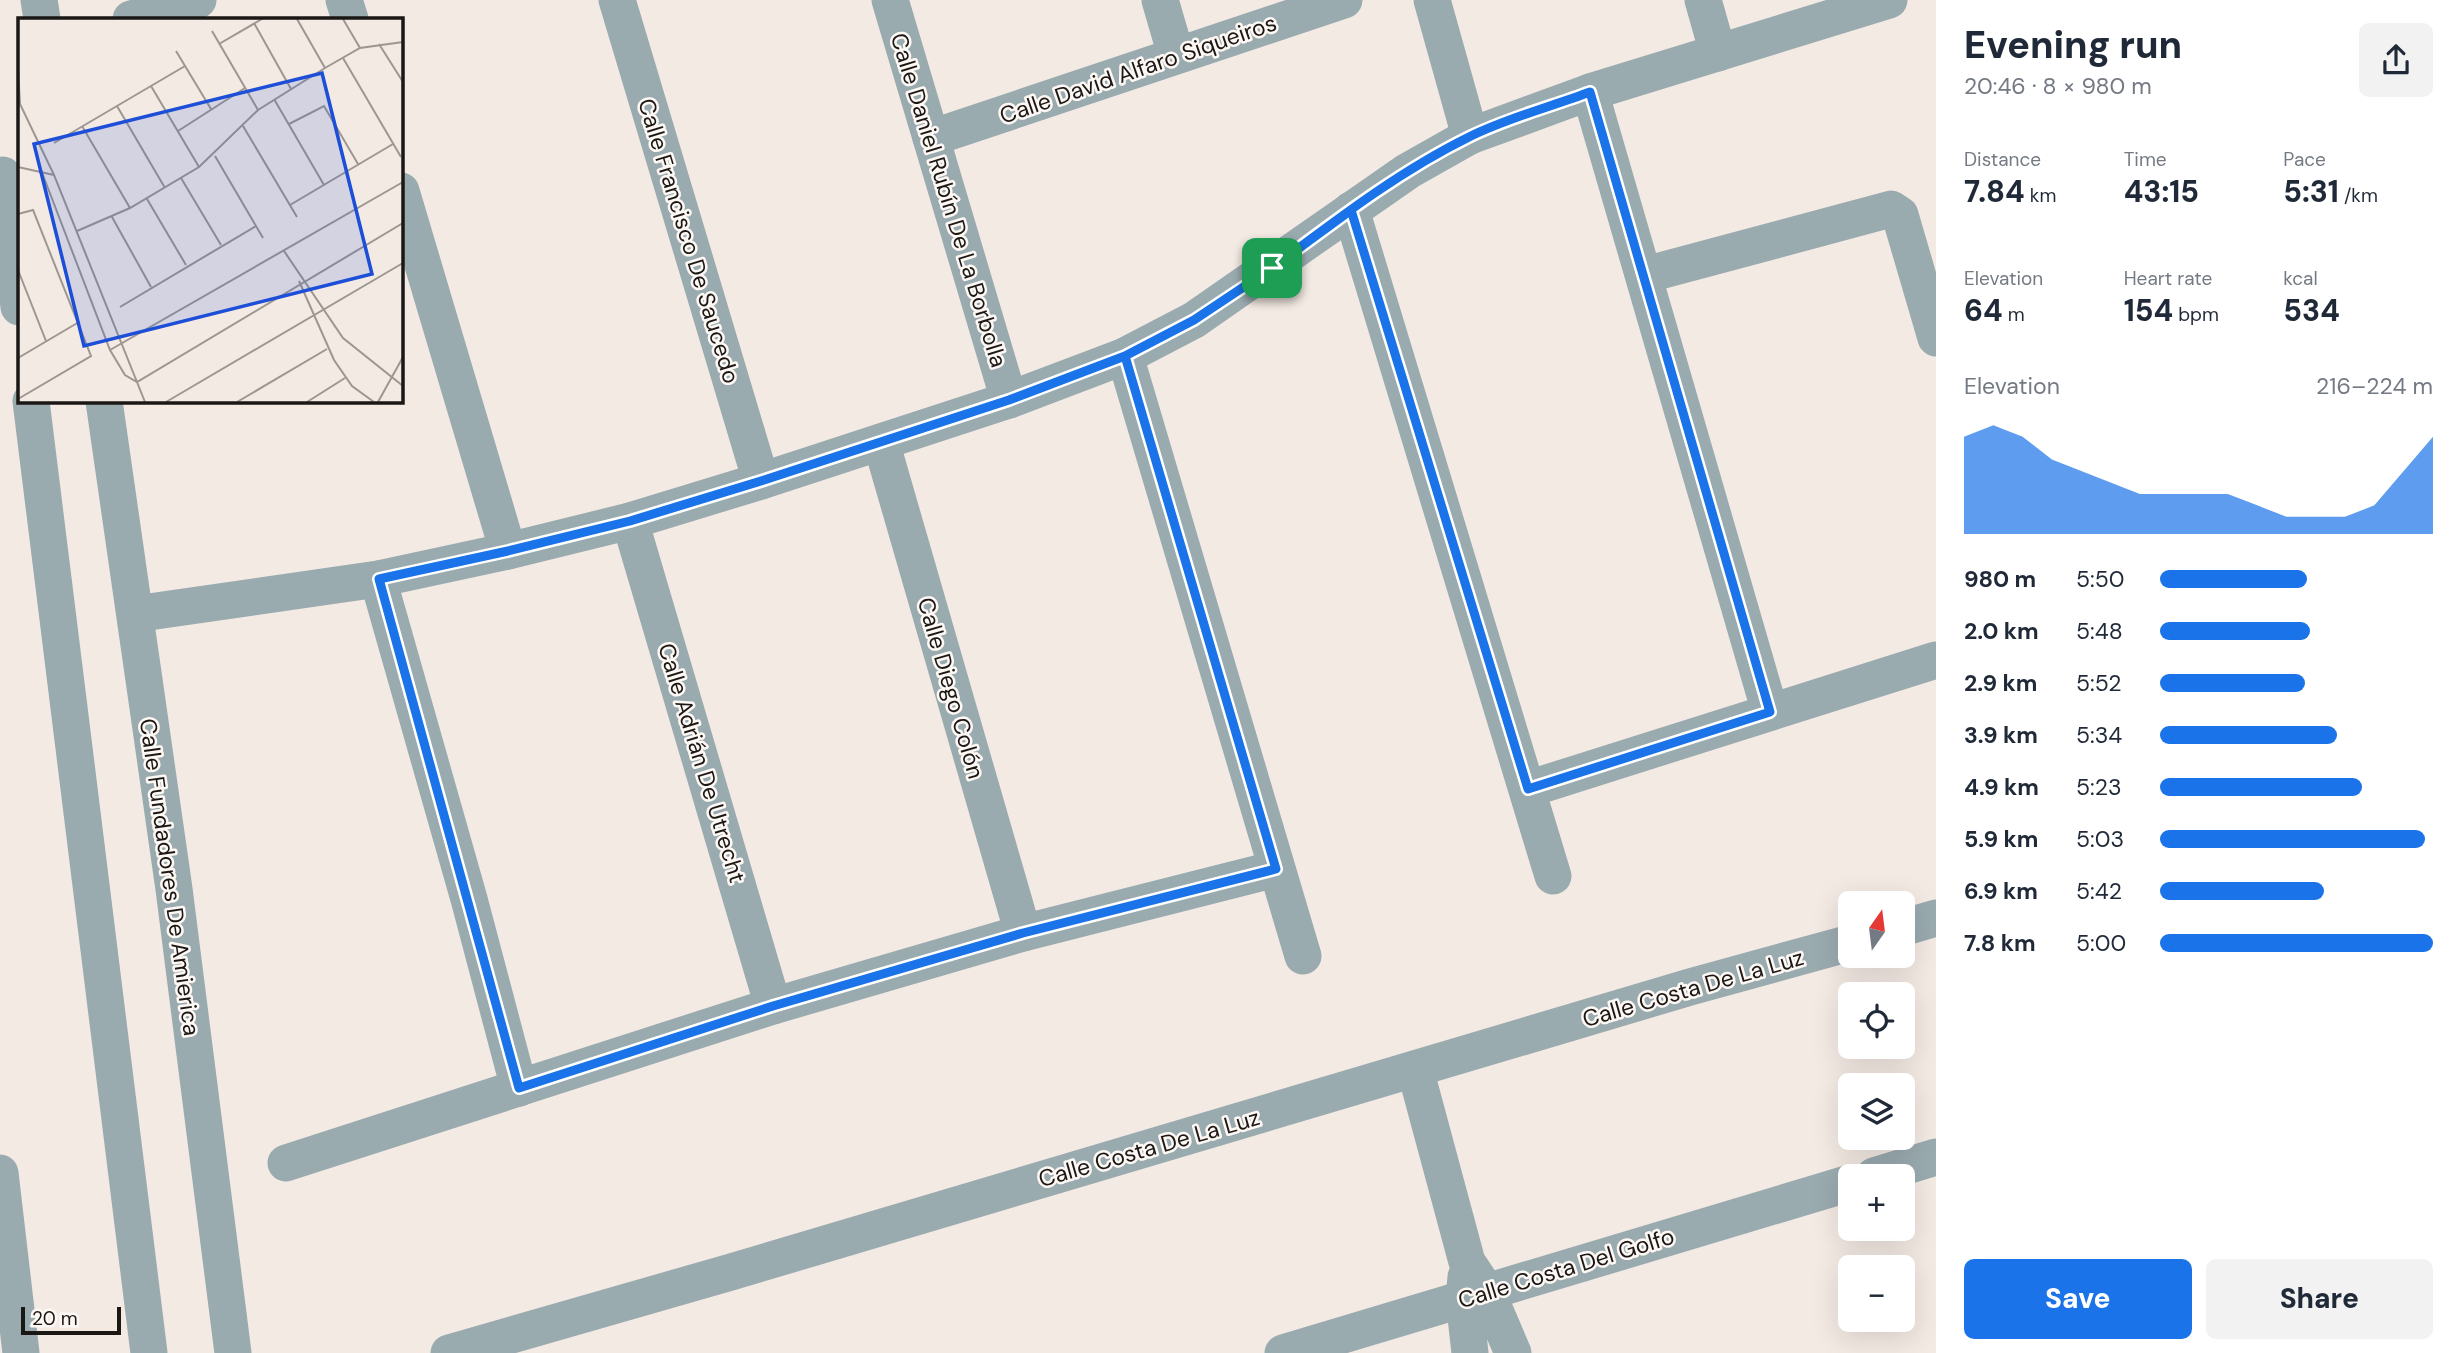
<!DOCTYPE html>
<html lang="en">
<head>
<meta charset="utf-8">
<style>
	body { margin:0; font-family:"DM Sans",sans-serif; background:#f2f2f3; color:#1f2937; height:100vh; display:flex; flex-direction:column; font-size:26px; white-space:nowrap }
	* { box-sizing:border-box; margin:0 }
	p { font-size:23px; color:#747a83 }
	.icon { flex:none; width:38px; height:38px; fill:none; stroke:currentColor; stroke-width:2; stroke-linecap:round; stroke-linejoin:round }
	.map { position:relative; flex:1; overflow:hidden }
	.drawer { display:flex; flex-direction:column; background:#fff; width:525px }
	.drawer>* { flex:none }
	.needle { width:46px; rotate:14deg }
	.tools { position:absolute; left:1838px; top:891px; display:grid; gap:14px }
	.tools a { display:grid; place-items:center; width:77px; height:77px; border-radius:10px; background:#fff; box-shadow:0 7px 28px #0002; font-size:35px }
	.scale { position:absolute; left:21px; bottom:18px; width:100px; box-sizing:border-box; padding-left:7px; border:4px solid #1a1715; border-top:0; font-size:19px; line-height:24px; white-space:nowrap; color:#1a1715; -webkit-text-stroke:5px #fef8f5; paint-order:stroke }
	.pin { position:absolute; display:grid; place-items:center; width:60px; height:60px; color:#fff; margin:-30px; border-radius:14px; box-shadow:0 4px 10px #0006 }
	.round { display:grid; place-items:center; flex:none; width:74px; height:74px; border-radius:10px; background:#f2f2f3 }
	.headline { display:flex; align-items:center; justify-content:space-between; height:119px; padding:0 28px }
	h1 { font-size:38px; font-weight:800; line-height:52px }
	.stats { display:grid; grid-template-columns:repeat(3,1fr); gap:10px; height:119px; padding:7px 28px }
	.stats div { display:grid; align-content:center }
	.stats b { font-size:30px; font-weight:800 }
	.stats small { font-size:19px; font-weight:400 }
	.stats p { font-size:19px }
	.chart { height:196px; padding:14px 28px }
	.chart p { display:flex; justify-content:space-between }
	.chart svg { width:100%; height:126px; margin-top:7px; fill:#1a73e8; opacity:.7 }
	.cta { display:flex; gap:14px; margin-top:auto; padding:14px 28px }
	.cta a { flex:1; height:80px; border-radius:10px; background:#1a73e8; color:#fff; font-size:28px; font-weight:800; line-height:80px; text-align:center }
	.cta a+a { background:#f2f2f3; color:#1f2937 }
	ul { padding:0 28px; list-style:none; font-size:23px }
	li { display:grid; grid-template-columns:112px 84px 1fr; align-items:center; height:52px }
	li i { height:18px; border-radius:9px; background:#1a73e8 }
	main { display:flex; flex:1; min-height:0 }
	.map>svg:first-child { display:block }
</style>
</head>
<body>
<main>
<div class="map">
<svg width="1936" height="1353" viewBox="0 0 1936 1353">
	<rect width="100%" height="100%" fill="#f4eae4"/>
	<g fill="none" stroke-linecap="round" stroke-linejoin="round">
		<g stroke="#9aabaf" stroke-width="37">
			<path d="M39,0L42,19"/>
			<path d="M344,0L350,19"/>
			<path d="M617,0L761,481"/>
			<path d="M890,0L1009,400"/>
			<path d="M1160,0L1176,55"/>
			<path d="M1432,0L1470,136"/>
			<path d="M1703,0L1718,53"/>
			<path d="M131,19L198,0"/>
			<path d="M1590,92L1770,712"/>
			<path d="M931,138L1344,0"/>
			<path d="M3,175L19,307"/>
			<path d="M401,191L508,551"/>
			<path d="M1351,210L1553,876"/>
			<path d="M1645,275L1891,209L1900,215L1936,338"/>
			<path d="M1125,356L1303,956"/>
			<path d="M31,401L149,1353"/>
			<path d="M104,401L174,889L233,1353"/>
			<path d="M881,442L1023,933"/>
			<path d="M630,521L773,1006"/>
			<path d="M378,579L469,899L519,1088"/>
			<path d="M135,614L378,579L508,551L630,521L761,481L1009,400L1125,356L1194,320L1408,171L1470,136L1590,92L1889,0"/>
			<path d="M1528,789L1936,660"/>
			<path d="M1902,928L1936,918"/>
			<path d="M1415,1069L1467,1262L1487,1292L1513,1353"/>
			<path d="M286,1163L773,1006L1023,933L1276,869"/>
			<path d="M0,1173L21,1353"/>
			<path d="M1874,1176L1936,1157"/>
			<path d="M1466,1277L1464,1299L1470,1353"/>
			<path d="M449,1353L731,1272L1690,987L1850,943"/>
			<path d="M1283,1353L1850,1183"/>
		</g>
	</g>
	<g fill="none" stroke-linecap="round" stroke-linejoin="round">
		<defs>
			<path id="route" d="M1272,268L1194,320L1125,356L1009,400L761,481L630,521L508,551L379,579L519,1088L773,1006L1023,933L1276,869L1125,356L1194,320L1272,268L1351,210L1528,789L1770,712L1590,92C1550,107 1507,118 1469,137C1398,172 1335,221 1272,268"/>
		</defs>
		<use href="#route" stroke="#fff" stroke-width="14"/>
		<use href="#route" stroke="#1a73e8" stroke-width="9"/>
	</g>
	<g text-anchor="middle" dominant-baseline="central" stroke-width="5" stroke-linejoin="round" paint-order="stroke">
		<g font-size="23" fill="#1a1715" stroke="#fef8f5">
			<text transform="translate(1138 69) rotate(-19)">Calle David Alfaro Siqueiros</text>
			<text transform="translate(949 200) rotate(73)">Calle Daniel Rubín De La Borbolla</text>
			<text transform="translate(689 241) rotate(73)">Calle Francisco De Saucedo</text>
			<text transform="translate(951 688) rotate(74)">Calle Diego Colón</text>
			<text transform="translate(702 763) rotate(73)">Calle Adrián De Utrecht</text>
			<text transform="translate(170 877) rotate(82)">Calle Fundadores De Amierica</text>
			<text transform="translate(1693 988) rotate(-16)">Calle Costa De La Luz</text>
			<text transform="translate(1149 1148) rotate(-16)">Calle Costa De La Luz</text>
			<text transform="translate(1566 1268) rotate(-17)">Calle Costa Del Golfo</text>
		</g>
	</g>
	<g transform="translate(18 18)">
		<rect width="385" height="385" fill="#f4eae4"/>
		<path fill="none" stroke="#9d9691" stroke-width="2" d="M279,1L307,50M325,1L342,30M236,5L273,71M194,13L240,92M201,26L244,1M361,26L385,64M158,33L193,91M325,40L383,139M0,51L2,86L36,157L127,384M133,68L181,149M256,81L306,167M99,88L147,170M271,106L306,88L340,146M64,108L112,190M225,108L279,199M160,113L227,70M36,125L167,48M197,138L245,220M0,149L36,157M23,152L92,332L107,357L119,364L385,205M163,160L203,227M129,181L168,247M272,187L375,126M0,196L15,192L73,338L0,381M94,199L133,269M59,213L112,190L181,149L240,92L307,50L342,30L385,24M266,233L325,320L385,368M0,252L28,323M281,263L316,342L334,368L356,384M102,289L238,208M92,332L385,164M0,340L61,304M148,384L385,245M219,384L309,331M289,384L327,360M360,384L385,339"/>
		<path fill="#1d4ed8" fill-opacity="0.15" stroke="#1d4ed8" stroke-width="3.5" d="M304,55L354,256L66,328L16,126Z"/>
		<rect width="385" height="385" fill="none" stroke="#1a1715" stroke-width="3.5"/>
	</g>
</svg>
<div class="tools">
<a><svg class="needle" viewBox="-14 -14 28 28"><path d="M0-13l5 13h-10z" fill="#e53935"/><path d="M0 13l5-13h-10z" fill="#747a83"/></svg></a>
<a><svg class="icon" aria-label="locate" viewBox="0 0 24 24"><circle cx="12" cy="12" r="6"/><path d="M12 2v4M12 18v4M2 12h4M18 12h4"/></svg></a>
<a><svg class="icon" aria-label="layers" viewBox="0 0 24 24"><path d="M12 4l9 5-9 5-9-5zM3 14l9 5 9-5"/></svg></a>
<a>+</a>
<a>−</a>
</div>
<div class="scale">20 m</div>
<div class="pin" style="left:1272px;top:268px;background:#1e9e55"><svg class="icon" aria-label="arrive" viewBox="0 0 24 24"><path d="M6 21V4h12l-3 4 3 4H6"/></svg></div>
</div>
<section class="drawer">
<div class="headline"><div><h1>Evening run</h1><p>20:46 · 8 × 980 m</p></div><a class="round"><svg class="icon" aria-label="share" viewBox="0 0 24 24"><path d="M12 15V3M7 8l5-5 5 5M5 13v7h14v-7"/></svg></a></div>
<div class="stats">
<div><p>Distance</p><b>7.84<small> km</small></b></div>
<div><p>Time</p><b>43:15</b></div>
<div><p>Pace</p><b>5:31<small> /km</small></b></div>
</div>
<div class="stats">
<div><p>Elevation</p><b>64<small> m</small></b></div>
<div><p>Heart rate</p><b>154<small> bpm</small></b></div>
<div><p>kcal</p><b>534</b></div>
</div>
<div class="chart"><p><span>Elevation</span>216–224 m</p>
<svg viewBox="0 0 160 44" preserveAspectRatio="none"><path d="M0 44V10L10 6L20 10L30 18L40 22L50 26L60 30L70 30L80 30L90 30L100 34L110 38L120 38L130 38L140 34L150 22L160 10V44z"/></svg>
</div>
<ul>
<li><b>980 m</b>5:50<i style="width:54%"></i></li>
<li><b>2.0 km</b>5:48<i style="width:55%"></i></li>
<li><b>2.9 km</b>5:52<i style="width:53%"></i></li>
<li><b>3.9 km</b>5:34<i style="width:65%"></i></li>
<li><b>4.9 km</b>5:23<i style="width:74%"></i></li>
<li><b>5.9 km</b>5:03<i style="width:97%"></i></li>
<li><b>6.9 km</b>5:42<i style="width:60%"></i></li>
<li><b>7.8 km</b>5:00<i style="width:100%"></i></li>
</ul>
<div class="cta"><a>Save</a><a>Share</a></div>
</section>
</main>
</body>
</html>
